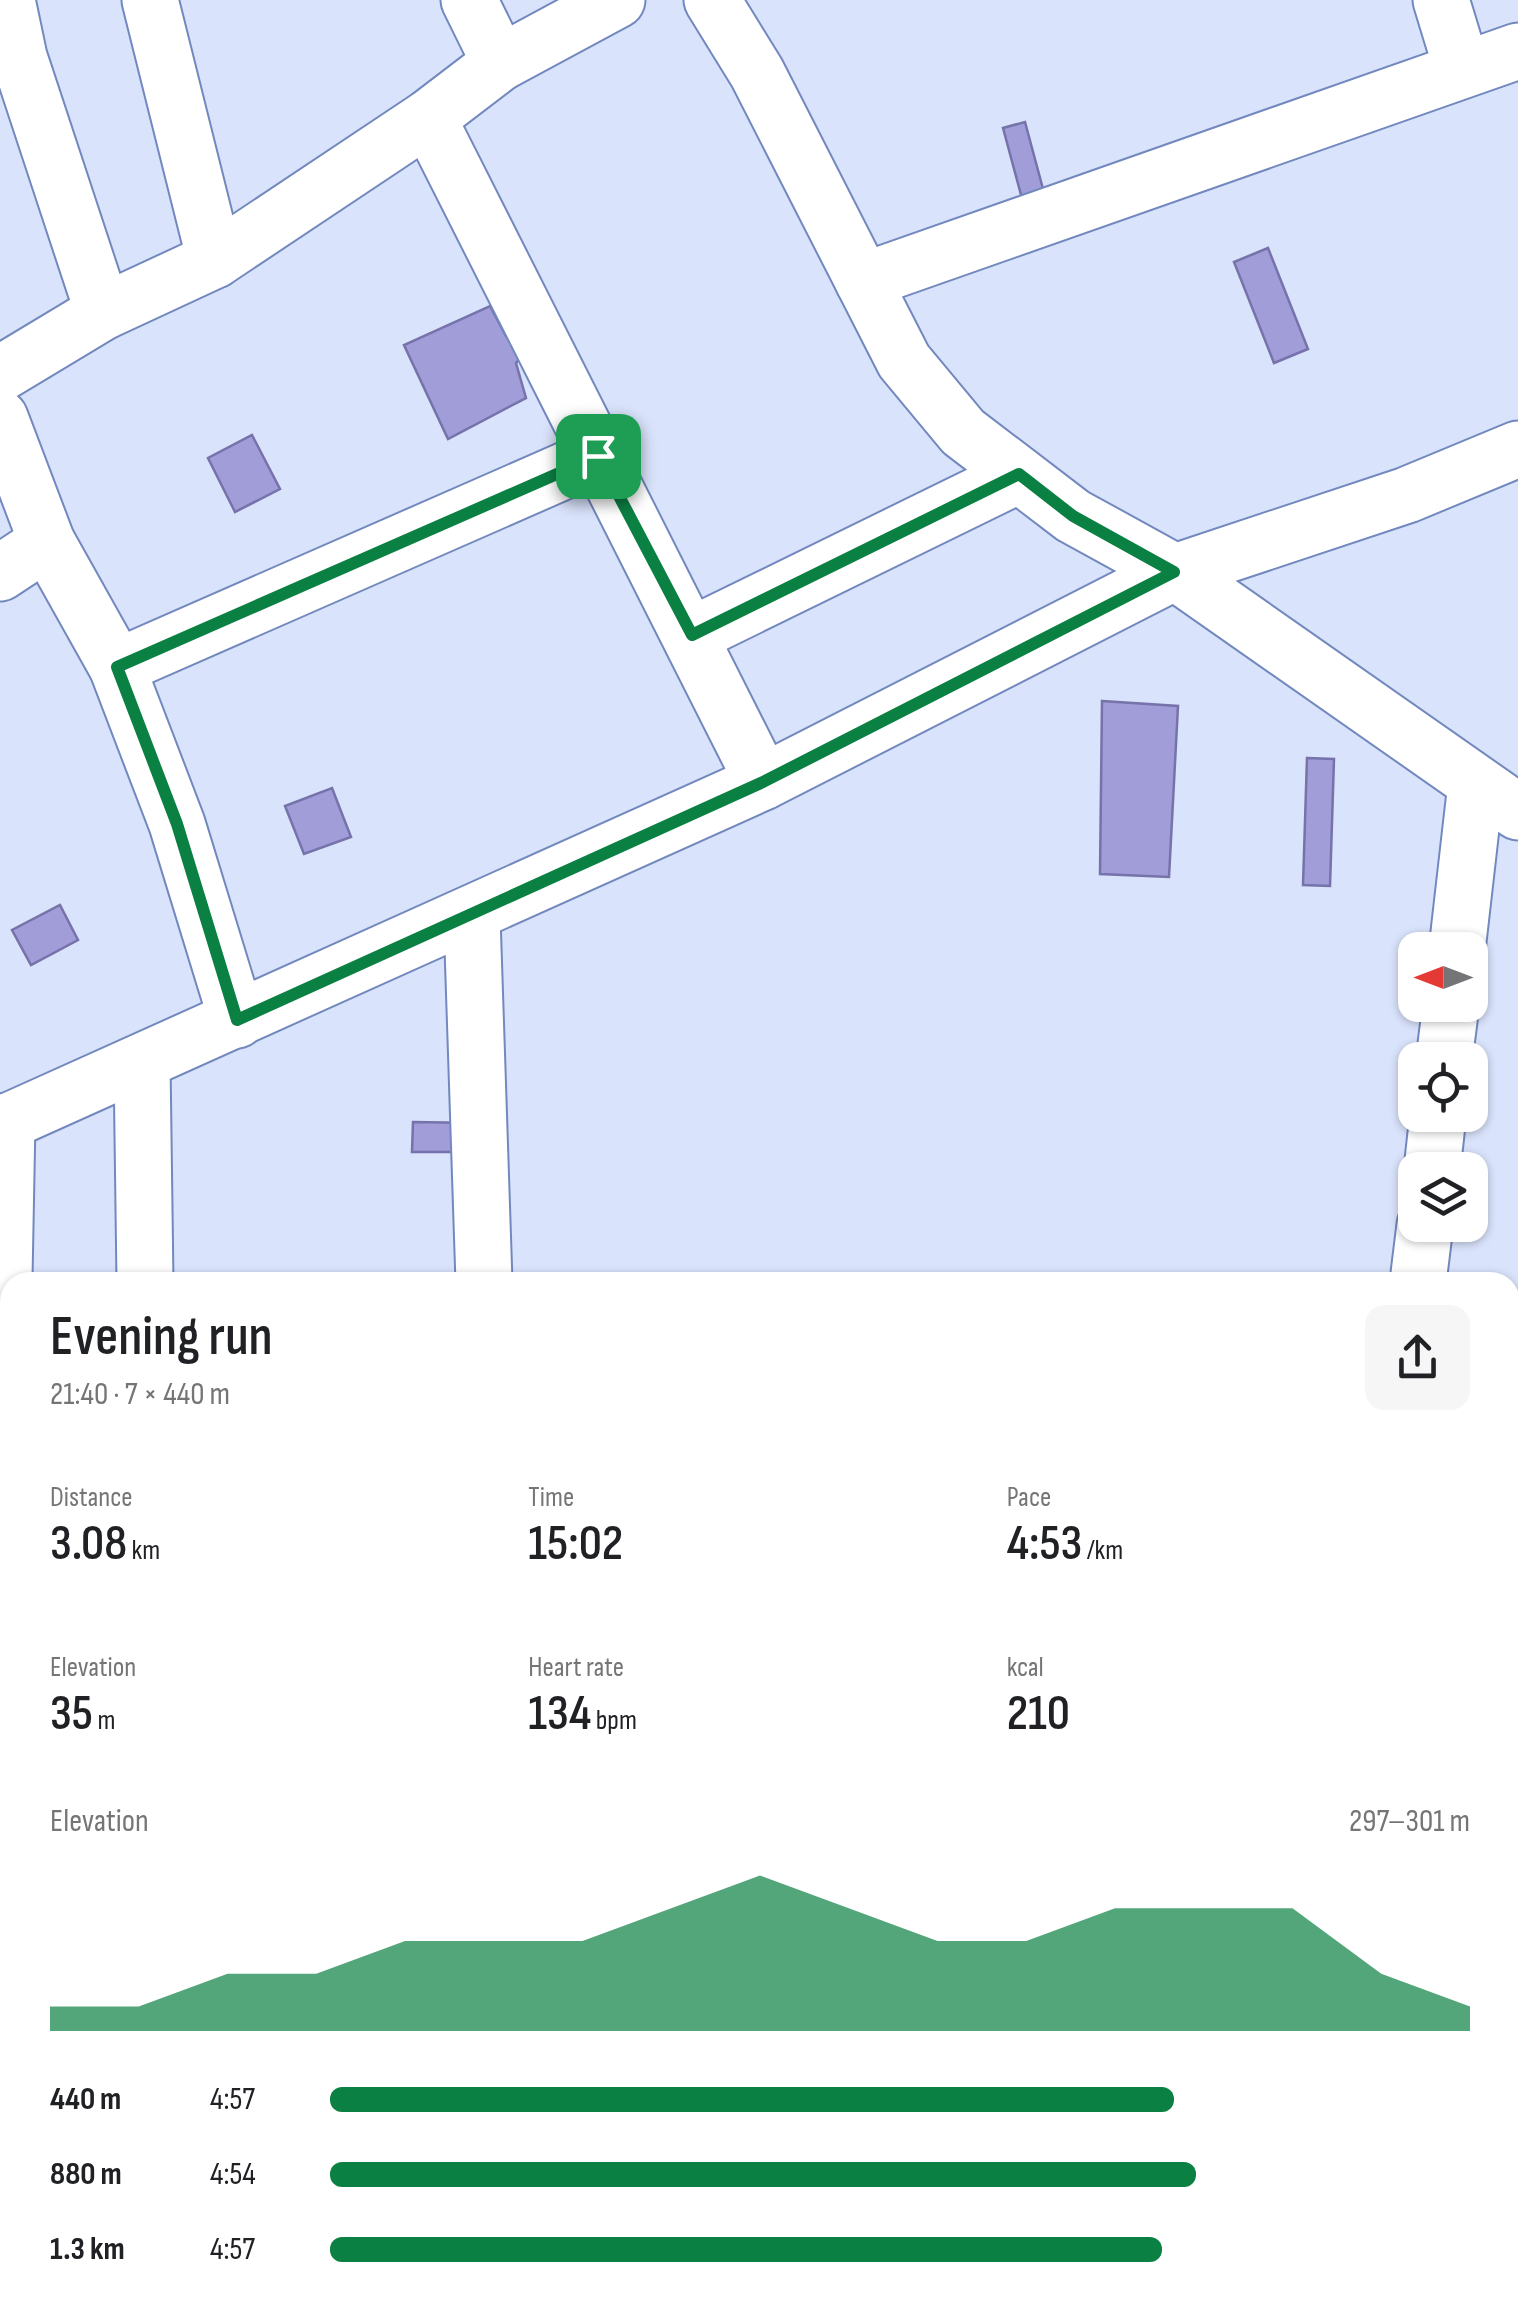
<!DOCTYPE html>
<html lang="en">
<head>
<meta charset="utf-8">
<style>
	body { margin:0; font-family:"Sofia Sans Condensed",sans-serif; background:#f6f6f6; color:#202124; height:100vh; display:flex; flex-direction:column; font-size:38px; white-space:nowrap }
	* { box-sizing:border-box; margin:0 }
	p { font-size:32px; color:#757577 }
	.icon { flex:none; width:55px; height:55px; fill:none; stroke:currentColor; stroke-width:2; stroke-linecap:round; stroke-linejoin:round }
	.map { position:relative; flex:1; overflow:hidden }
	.drawer { position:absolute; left:0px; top:1272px; width:1520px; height:1038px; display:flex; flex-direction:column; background:#fff; border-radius:30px 30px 0 0; box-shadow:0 2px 8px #0004 }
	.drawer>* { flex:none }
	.needle { width:65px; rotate:270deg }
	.buttons { position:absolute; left:1398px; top:932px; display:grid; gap:20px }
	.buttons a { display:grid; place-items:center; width:90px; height:90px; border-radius:20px; background:#fff; box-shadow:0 2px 8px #0004; font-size:50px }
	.pin { position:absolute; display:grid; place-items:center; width:85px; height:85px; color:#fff; margin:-42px; border-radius:20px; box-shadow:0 5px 15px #0006 }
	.round { display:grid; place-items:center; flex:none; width:105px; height:105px; border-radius:20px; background:#f6f6f6 }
	.overview { display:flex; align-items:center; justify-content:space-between; height:170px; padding:0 50px }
	h1 { font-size:55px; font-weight:600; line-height:75px }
	.metrics { display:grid; grid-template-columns:repeat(3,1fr); gap:15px; height:170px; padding:10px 50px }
	.metrics div { display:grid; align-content:center }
	.metrics b { font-size:50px; font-weight:600 }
	.metrics small { font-size:28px; font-weight:400 }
	.metrics p { font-size:28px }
	.chart { height:280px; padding:20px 50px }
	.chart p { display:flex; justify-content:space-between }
	.chart svg { width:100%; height:180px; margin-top:10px; fill:#0b8043; opacity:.7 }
	ul { padding:0 50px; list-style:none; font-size:32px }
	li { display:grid; grid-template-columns:160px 120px 1fr; align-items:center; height:75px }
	li i { height:25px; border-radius:12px; background:#0b8043 }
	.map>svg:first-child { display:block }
</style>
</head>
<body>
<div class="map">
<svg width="1518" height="2308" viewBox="0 0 1518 2308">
	<rect width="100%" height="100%" fill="#d9e3fb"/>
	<g fill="#a19dd9" stroke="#7672aa" stroke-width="2.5">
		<path d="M1025,122L1046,200L1024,206L1003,128Z"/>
		<path d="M1268,248L1308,349L1274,363L1234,262Z"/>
		<path d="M490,306L506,336L512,332L523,355L516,363L526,398L448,439L404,345Z"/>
		<path d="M252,435L280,489L235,512L208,458Z"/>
		<path d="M1102,701L1178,706L1169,877L1100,874Z"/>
		<path d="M1307,758L1334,759L1330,886L1303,885Z"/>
		<path d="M332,788L351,837L304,854L285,806Z"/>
		<path d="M60,905L78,940L31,965L12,930Z"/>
		<path d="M413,1122L476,1123V1152H412Z"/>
	</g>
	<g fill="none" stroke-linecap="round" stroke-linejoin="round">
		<defs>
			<g id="minor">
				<path d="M7,0L19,57L103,312"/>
				<path d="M150,0L215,260"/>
				<path d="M1441,0L1462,69"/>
				<path d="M428,118L763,782"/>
				<path d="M0,374L103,312L215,260L428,118L500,63"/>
				<path d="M0,418L47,542L117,667L177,824L237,1020"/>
				<path d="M0,573L47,542"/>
				<path d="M692,635L1019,475"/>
				<path d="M117,667L598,456"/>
				<path d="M472,917L484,1282"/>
				<path d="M142,1062L145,1282"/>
				<path d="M0,1125L763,782L1175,572L1407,495L1518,449"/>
				<path d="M0,1488L7,1121"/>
				<path d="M516,2300V2308"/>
			</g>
			<g id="major">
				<path d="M469,0L500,63L617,0"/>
				<path d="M712,0L757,73L904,361L963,432L1073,516L1175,572L1518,812"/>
				<path d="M863,281L1518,51"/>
				<path d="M1457,950L1476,784"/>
				<path d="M1444,1060L1451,1005"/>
				<path d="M1432,1170L1438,1115"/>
				<path d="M1418,1282L1425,1225"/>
				<path d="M1197,2308L1199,2300"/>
			</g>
		</defs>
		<use href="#minor" stroke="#7288be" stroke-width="59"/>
		<use href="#major" stroke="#7288be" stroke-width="59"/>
		<use href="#minor" stroke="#fff" stroke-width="55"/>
		<use href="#major" stroke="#fff" stroke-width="55"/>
	</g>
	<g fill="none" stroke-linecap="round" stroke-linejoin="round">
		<defs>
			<path id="route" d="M598,456L692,635L1019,474L1073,516L1174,572L763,782L237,1020L177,824L117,667Z"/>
		</defs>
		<use href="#route" stroke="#fff" stroke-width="20"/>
		<use href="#route" stroke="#0b8043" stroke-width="12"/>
	</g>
</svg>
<div class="buttons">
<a><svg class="needle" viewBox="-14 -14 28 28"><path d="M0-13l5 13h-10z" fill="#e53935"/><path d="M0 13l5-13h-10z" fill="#757577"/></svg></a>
<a><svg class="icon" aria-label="locate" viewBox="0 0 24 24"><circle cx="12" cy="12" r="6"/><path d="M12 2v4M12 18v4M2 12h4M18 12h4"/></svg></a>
<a><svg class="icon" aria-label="layers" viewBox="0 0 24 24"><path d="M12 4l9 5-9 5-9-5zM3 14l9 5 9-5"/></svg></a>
</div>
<div class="pin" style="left:598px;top:456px;background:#1e9e55"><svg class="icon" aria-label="arrive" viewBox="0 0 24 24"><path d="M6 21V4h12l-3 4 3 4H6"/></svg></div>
<section class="drawer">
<div class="overview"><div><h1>Evening run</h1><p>21:40 · 7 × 440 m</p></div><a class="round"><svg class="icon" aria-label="share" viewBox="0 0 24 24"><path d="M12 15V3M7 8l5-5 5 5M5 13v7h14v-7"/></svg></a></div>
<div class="metrics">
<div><p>Distance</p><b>3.08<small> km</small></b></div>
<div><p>Time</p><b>15:02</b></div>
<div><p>Pace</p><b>4:53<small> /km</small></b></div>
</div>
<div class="metrics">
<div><p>Elevation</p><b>35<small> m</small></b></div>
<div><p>Heart rate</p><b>134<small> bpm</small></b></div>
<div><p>kcal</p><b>210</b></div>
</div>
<div class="chart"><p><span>Elevation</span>297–301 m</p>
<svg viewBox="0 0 160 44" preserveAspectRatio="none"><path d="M0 44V38L10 38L20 30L30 30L40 22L50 22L60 22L70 14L80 6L90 14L100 22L110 22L120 14L130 14L140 14L150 30L160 38V44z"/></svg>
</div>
<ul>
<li><b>440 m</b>4:57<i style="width:74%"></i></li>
<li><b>880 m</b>4:54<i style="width:76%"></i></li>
<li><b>1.3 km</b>4:57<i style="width:73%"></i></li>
</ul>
</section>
</div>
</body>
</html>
